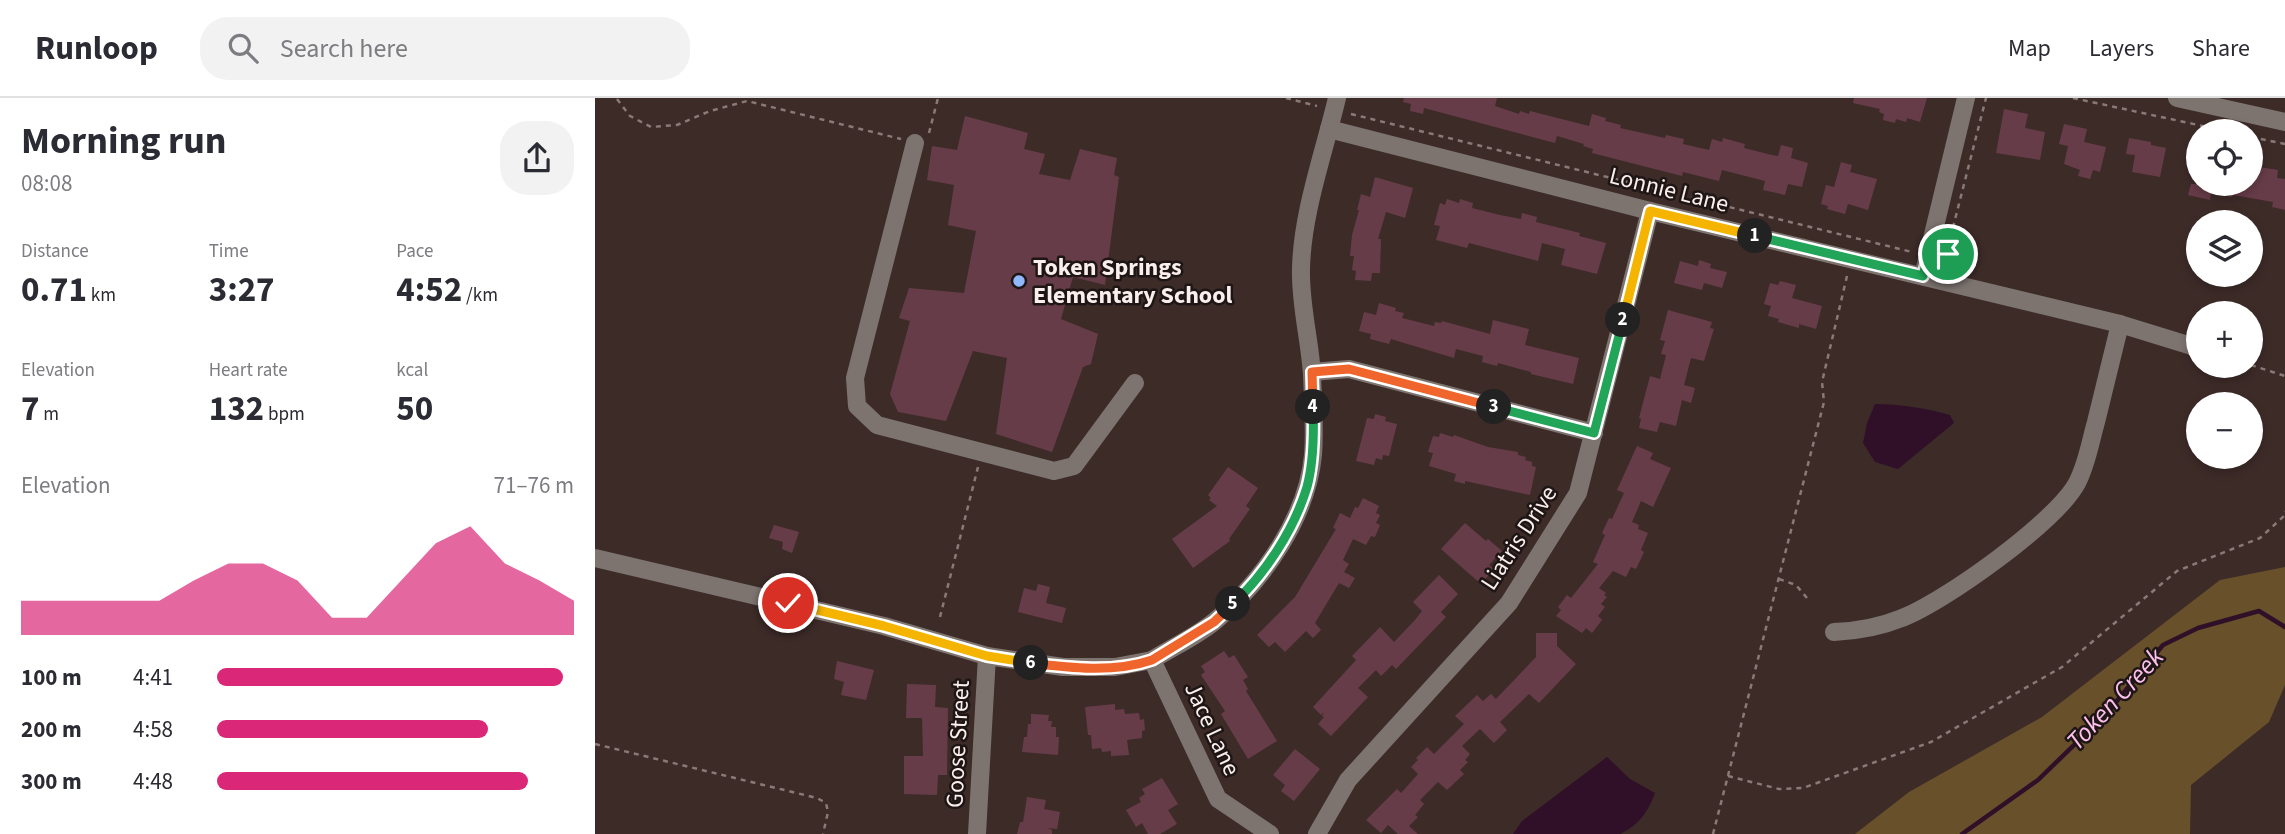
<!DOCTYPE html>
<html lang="en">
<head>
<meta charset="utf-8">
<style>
	body { margin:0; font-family:"Source Sans 3",sans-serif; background:#f2f2f3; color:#2b2b33; height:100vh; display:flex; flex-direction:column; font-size:26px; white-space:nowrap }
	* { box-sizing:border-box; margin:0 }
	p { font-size:23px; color:#7c7c81 }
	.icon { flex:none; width:38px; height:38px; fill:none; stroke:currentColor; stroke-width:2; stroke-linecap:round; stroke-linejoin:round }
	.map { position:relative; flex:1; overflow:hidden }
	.sheet { display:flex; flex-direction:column; background:#fff; width:595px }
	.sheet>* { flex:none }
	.controls { position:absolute; left:1591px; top:21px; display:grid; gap:14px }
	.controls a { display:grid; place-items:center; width:77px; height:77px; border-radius:50%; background:#fff; box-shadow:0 4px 10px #0003; font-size:35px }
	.pin { position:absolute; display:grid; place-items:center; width:60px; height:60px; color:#fff; margin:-30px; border:4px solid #fff; border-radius:50%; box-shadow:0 2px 7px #0007 }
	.km { position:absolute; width:35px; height:35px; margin:-18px; border-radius:50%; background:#222; color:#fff; font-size:19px; line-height:35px; text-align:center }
	.round { display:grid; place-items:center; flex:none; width:74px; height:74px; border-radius:28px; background:#f2f2f3 }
	.overview { display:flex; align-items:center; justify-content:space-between; height:119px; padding:0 21px }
	h1 { font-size:38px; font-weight:700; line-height:52px }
	.figures { display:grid; grid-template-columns:repeat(3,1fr); gap:10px; height:119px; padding:7px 21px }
	.figures div { display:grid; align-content:center }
	.figures b { font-size:35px; font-weight:700 }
	.figures small { font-size:19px; font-weight:400 }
	.figures p { font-size:19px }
	.chart { height:196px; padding:14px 21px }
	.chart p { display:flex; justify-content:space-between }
	.chart svg { width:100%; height:126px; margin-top:7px; fill:#db2777; opacity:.7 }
	ul { padding:0 21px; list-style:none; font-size:23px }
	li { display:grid; grid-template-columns:112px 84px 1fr; align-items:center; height:52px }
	li i { height:18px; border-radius:9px; background:#db2777 }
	header { display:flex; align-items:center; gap:42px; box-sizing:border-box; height:98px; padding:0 35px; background:#fff; border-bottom:2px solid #e1e1e2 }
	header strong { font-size:33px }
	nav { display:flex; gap:38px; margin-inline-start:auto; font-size:24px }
	.search { width:490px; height:63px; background:#f2f2f3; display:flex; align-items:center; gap:18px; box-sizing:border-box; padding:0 24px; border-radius:28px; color:#7c7c81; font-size:26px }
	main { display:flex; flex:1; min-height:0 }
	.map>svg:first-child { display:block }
</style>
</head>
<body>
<header>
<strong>Runloop</strong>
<div class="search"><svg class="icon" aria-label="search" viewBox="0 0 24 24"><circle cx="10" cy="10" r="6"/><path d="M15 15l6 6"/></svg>Search here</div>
<nav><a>Map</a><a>Layers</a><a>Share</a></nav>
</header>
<main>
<section class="sheet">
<div class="overview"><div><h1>Morning run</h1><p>08:08</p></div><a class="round"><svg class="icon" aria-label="share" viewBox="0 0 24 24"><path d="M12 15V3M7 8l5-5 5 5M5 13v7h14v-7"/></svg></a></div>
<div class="figures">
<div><p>Distance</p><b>0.71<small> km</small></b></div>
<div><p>Time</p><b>3:27</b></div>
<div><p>Pace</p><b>4:52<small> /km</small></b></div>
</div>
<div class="figures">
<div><p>Elevation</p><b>7<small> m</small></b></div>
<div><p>Heart rate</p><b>132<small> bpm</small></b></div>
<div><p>kcal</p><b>50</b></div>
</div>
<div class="chart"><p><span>Elevation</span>71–76 m</p>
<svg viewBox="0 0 160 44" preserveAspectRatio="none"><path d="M0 44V32L10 32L20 32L30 32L40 32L50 25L60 19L70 19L80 25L90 38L100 38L110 25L120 12L130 6L140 19L150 25L160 32V44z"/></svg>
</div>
<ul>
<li><b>100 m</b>4:41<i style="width:97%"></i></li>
<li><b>200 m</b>4:58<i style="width:76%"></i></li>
<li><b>300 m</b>4:48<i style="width:87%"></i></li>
</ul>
</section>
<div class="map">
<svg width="1690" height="736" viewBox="0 0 1690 736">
	<rect width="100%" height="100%" fill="#3d2b28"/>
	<path fill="#68502a" d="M1690,469V587L1674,624L1596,687L1595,736H1260L1314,694L1447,619L1625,482Z"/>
	<g fill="#2f1028">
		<path d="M1280,306C1305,306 1330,310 1355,317L1359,325L1303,371L1280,364L1268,345L1272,325Z"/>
		<path d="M1012,659L1035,681L1060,695C1053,714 1044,727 1025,736H918L927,723Z"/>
	</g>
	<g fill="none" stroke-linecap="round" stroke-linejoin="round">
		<path stroke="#2f1028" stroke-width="4.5" d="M1367,736L1443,682L1512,615L1568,547L1603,530L1664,513L1690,529"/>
	</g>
	<g fill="#673c49">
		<path d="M809,0H902L900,8L924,16L925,13L934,16L935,13L994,28L997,16L1011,20L1010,23L1026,27L1025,30L1070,40L1071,37L1089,41L1088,46L1114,52L1117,41L1127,44L1128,40L1150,46L1149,50L1177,57L1183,58L1186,47L1198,50L1196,60L1213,65L1207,89L1193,86L1190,97L1168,92L1170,83L1127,72L1124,83L1088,74L1087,78L997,55L998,51L988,48L989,46L962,38L960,45L829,10L828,16L815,13L816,6L808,4Z"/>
		<path d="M1259,0H1332L1325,24L1312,20L1311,24L1301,21L1300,25L1288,22L1289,16L1284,14L1285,11L1258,5Z"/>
		<path d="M1409,11L1433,16L1430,30L1450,34L1445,62L1401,55Z"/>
		<path d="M370,18L433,35L429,51L450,56L444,76L475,82L485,51L522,60L519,77L524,79L510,187L478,179L466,221L503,236L496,266L488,269L457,354L401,336L412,260L378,253L351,323L303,314L295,296L315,223L304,220L314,190L369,195L381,133L353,127L359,87L332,82L337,48L362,52Z"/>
		<path d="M1469,26L1492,31L1489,44L1511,49L1505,74L1498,72L1495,81L1483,78L1485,72L1469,66L1473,48L1464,46Z"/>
		<path d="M1534,40L1556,44V47L1571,50L1565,79L1537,74L1540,57L1531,56Z"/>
		<path d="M1246,64L1257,67L1255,74L1282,81L1273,112L1253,106L1250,116L1232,111L1233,108L1226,106L1231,87L1239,89Z"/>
		<path d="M1658,68L1683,72L1682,80L1690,81V112L1677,109L1678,104L1638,97L1637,99L1616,94L1615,102L1593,97L1596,86H1656Z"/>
		<path d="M780,79L818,90L810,120L791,114L783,141H786L785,175H777L776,183L760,182L761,173L757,172L759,158H755L757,137L764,112H762L766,96L775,99Z"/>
		<path d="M852,101L864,105L865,101L878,105L877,110L905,117L926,121L927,115L942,119L941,124L985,135L984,138L1011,145L1002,176L966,167L970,151L947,145L943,163L874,145L872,150L841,142L845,128L839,127L845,105L850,107Z"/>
		<path d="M1104,162L1116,166L1115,170L1132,174L1127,190L1109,185L1107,192L1079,185L1085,163L1103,168Z"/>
		<path d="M1185,183L1201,187L1197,200L1227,208L1221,231L1204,226V230L1183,224L1184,221L1173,218L1176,208L1169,206L1175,185L1183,187Z"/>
		<path d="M784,205L801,210L800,213L809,215L807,220L839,228L840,224L846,225L847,223L895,236L898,222L934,231L930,247L984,260L978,286L936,276V274L903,265L902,268L887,264L888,258L861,251L859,260L796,241L794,246L775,241L776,236L764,233L769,214L781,217Z"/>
		<path d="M1073,212L1117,224L1115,230L1119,231L1109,263L1096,260L1089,287L1100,290L1096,305L1087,302L1081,328L1065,324L1062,334L1044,330L1046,321L1044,320L1055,278L1065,281L1071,257L1066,256L1070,243L1065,242Z"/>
		<path d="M780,316L791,319L790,323L802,326L794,358L788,357L787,362L781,360L779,367L761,363L772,320L779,321Z"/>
		<path d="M845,335L858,339L859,337L893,349L923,354V357L931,359L930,362L937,364V368L941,369L935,397L870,383V386L859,383L861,376L834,368L838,355L833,354L838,338L844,339Z"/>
		<path d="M1042,348L1058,355L1055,361L1076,370L1058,409L1046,403L1037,424L1044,427L1043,431L1053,435L1046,452L1049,454L1041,471L1036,469L1031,479L1018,473L1004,490L1011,495L1009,497L1012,499L1006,506L1010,509L1003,518L1007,522L997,535L991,530L987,535L961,518L966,512L963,509L972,497L976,500L1003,466L998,464L1010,437L1007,435L1014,420L1017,421L1029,395L1022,392Z"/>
		<path d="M633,369L663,390L651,408L655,411L634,441L635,443L598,470L577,441L622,408L614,402L616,400L613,397Z"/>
		<path d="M768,400L784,408L781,415L785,417L781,425L785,427L780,439L776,438L771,447L758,441L748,462L754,466L749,474L760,480L754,490L744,485L720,525L726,532L718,540L711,533L690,554L680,544L674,549L662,537L700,499L741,431L738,430L745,415L755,420L760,409L763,410Z"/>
		<path d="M870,425L891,443L893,441L907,453L894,467L899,471L886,486L846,451Z"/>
		<path d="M179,427L204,434L197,455L187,451L188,444L174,440Z"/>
		<path d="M844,477L863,496L846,514L851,519L801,571L797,567L786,578L781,572L763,590L773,599L736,638L723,626L729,619L727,618L729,614L726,617L718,609L761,562L757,558L785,529L799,544L820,522L827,513L818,504Z"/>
		<path d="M443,486L455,489L451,505L471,510L467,525L423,514L429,490L441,493Z"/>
		<path d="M941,535H962V548L981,566L944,605L934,596L905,624L912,632L899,645L885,631L867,648L875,656L870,662L873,664L865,672L869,676L852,692L843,684L825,702L829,706L820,717L823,719L814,728L823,736H803L793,727L786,735L771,722L802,691L806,695L823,676L816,669L823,662L821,660L832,649L839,656L869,626L860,618L882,597L888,603L896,596L901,601L941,559Z"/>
		<path d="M629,553L634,560L639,557L653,579L648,582L653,591L651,593L682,643L653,661L626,616L630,613L606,577L610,574L606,568Z"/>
		<path d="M242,563L279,572L271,602L246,597L249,584L239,581Z"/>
		<path d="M312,586L341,587L340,609L353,610L352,677H343L342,697L309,696V658H328L327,620H311Z"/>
		<path d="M520,606V612L529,611L530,616L544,615L545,622L549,621L550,632L547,633V640L532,642L534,657L516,658V653L507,654L506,650L497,651L496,637H493L490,609Z"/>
		<path d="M436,616L454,617L453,623H457L456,629H461V639H464L463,657L427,654L429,639H432L433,626H436Z"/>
		<path d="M700,651L725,671L699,703L686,693L690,687L678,677Z"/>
		<path d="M567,680L583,706L573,712L582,726L565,736H553L547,725L541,729L531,712L546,704L544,700L550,696L547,691Z"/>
		<path d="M432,699L451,702L449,711L465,714L462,731L453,730L457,732V736H422L425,724H428Z"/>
	</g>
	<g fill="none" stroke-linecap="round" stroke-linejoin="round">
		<g stroke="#897a77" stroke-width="2.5" stroke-dasharray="5 5" stroke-linecap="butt">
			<path d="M691,0L722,8"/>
			<path d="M1478,0L1631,33"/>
			<path d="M22,1L35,18L56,29L82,27L115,13L152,3L306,41"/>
			<path d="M756,16L1317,154"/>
			<path d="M334,35L343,0"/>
			<path d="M1656,39L1690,46"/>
			<path d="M1347,162L1353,163V149L1391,0"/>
			<path d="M1656,267L1690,278"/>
			<path d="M1184,481L1201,487L1212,500"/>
			<path d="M345,519L383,369"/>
			<path d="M0,646L222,700L231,705L233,714L228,736"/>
			<path d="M1133,678L1184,691L1208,690L1336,644L1467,569L1582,473L1665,440L1689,418L1690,413"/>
			<path d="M1118,736L1229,304L1227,284L1252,178"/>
		</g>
		<g stroke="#7d7470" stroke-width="18">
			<path d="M1582,0L1690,24"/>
			<path d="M734,31L1055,113L1525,226L1603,250"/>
			<path d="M320,45L260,280L262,308L282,327L459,373L479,368L540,285"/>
			<path d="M1328,178L1371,0"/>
			<path d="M717,274L754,271L999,335"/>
			<path d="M0,460L289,528L392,558L468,569H520L557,562C578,549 602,538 620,523C668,483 712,420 718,357C720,331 718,303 717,277C715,242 705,207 706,171C707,115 729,55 742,0"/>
			<path d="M1239,534C1262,533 1285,529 1307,520C1349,504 1461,424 1482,385C1492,366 1495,345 1501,324C1509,292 1517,259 1525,226"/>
			<path d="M557,562L623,701L675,736"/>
			<path d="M382,736L392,558"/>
			<path d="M722,736L753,682L914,505L983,395L1055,113"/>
		</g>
	</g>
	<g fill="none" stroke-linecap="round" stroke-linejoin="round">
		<defs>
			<path id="split-1" d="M1160,138L1328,178L1333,158L1353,163V156"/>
			<path id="split-2" d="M1028,222L1055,113L1160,138"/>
			<path id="split-3" d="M899,309L999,335L1028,222"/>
			<path id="split-4" d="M718,309L717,274L754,271L899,309"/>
			<path id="split-5" d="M638,506C670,476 699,432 712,389C719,363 719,335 718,309"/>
			<path id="split-6" d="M436,565C475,570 519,575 557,562L619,524L638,506"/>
			<path id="split-7" d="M193,505L289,528L392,558L436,565"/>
		</defs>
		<use href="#split-1" stroke="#fff" stroke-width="14"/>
		<use href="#split-2" stroke="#fff" stroke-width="14"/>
		<use href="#split-3" stroke="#fff" stroke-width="14"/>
		<use href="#split-4" stroke="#fff" stroke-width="14"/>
		<use href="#split-5" stroke="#fff" stroke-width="14"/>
		<use href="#split-6" stroke="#fff" stroke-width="14"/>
		<use href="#split-7" stroke="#fff" stroke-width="14"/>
		<use href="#split-1" stroke="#22a559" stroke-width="9"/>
		<use href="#split-2" stroke="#f5b400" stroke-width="9"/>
		<use href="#split-3" stroke="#22a559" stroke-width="9"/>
		<use href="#split-4" stroke="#f0652b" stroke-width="9"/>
		<use href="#split-5" stroke="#22a559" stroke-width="9"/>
		<use href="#split-6" stroke="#f0652b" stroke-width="9"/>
		<use href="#split-7" stroke="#f5b400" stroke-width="9"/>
	</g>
	<circle fill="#90b8fd" stroke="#1e1615" stroke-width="2.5" cx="424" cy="183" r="7"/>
	<g text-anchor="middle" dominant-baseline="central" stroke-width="5" stroke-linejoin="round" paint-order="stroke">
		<g font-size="24" fill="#fbefed" stroke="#1e1615">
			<text transform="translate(1074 92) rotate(14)">Lonnie Lane</text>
			<text transform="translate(924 440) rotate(-57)">Liatris Drive</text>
			<text transform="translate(617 631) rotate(65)">Jace Lane</text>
			<text transform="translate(363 646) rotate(-87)">Goose Street</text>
		</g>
		<g font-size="24" font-weight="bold" fill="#fbefed" stroke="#1e1615" text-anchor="start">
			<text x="438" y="169">Token Springs<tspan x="438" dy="28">Elementary School</tspan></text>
		</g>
		<g font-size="26" font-style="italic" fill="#ffc0ee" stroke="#1e1615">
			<text transform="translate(1520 601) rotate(-47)">Token Creek</text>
		</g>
	</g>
</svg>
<div class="controls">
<a><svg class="icon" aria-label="locate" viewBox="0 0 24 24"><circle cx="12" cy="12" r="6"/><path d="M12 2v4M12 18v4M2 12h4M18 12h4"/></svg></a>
<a><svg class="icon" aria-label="layers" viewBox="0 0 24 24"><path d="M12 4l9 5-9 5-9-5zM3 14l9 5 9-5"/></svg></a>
<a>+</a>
<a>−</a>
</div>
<div class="pin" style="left:1353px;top:156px;background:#1e9e55"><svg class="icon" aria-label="arrive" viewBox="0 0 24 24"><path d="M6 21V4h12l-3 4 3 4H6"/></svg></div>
<div class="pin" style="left:193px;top:505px;background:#d93025"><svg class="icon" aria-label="check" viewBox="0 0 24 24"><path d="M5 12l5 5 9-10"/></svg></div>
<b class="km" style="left:1160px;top:138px">1</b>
<b class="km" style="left:1028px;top:222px">2</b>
<b class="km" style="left:899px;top:309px">3</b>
<b class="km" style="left:718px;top:309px">4</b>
<b class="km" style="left:638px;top:506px">5</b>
<b class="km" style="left:436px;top:565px">6</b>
</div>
</main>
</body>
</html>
